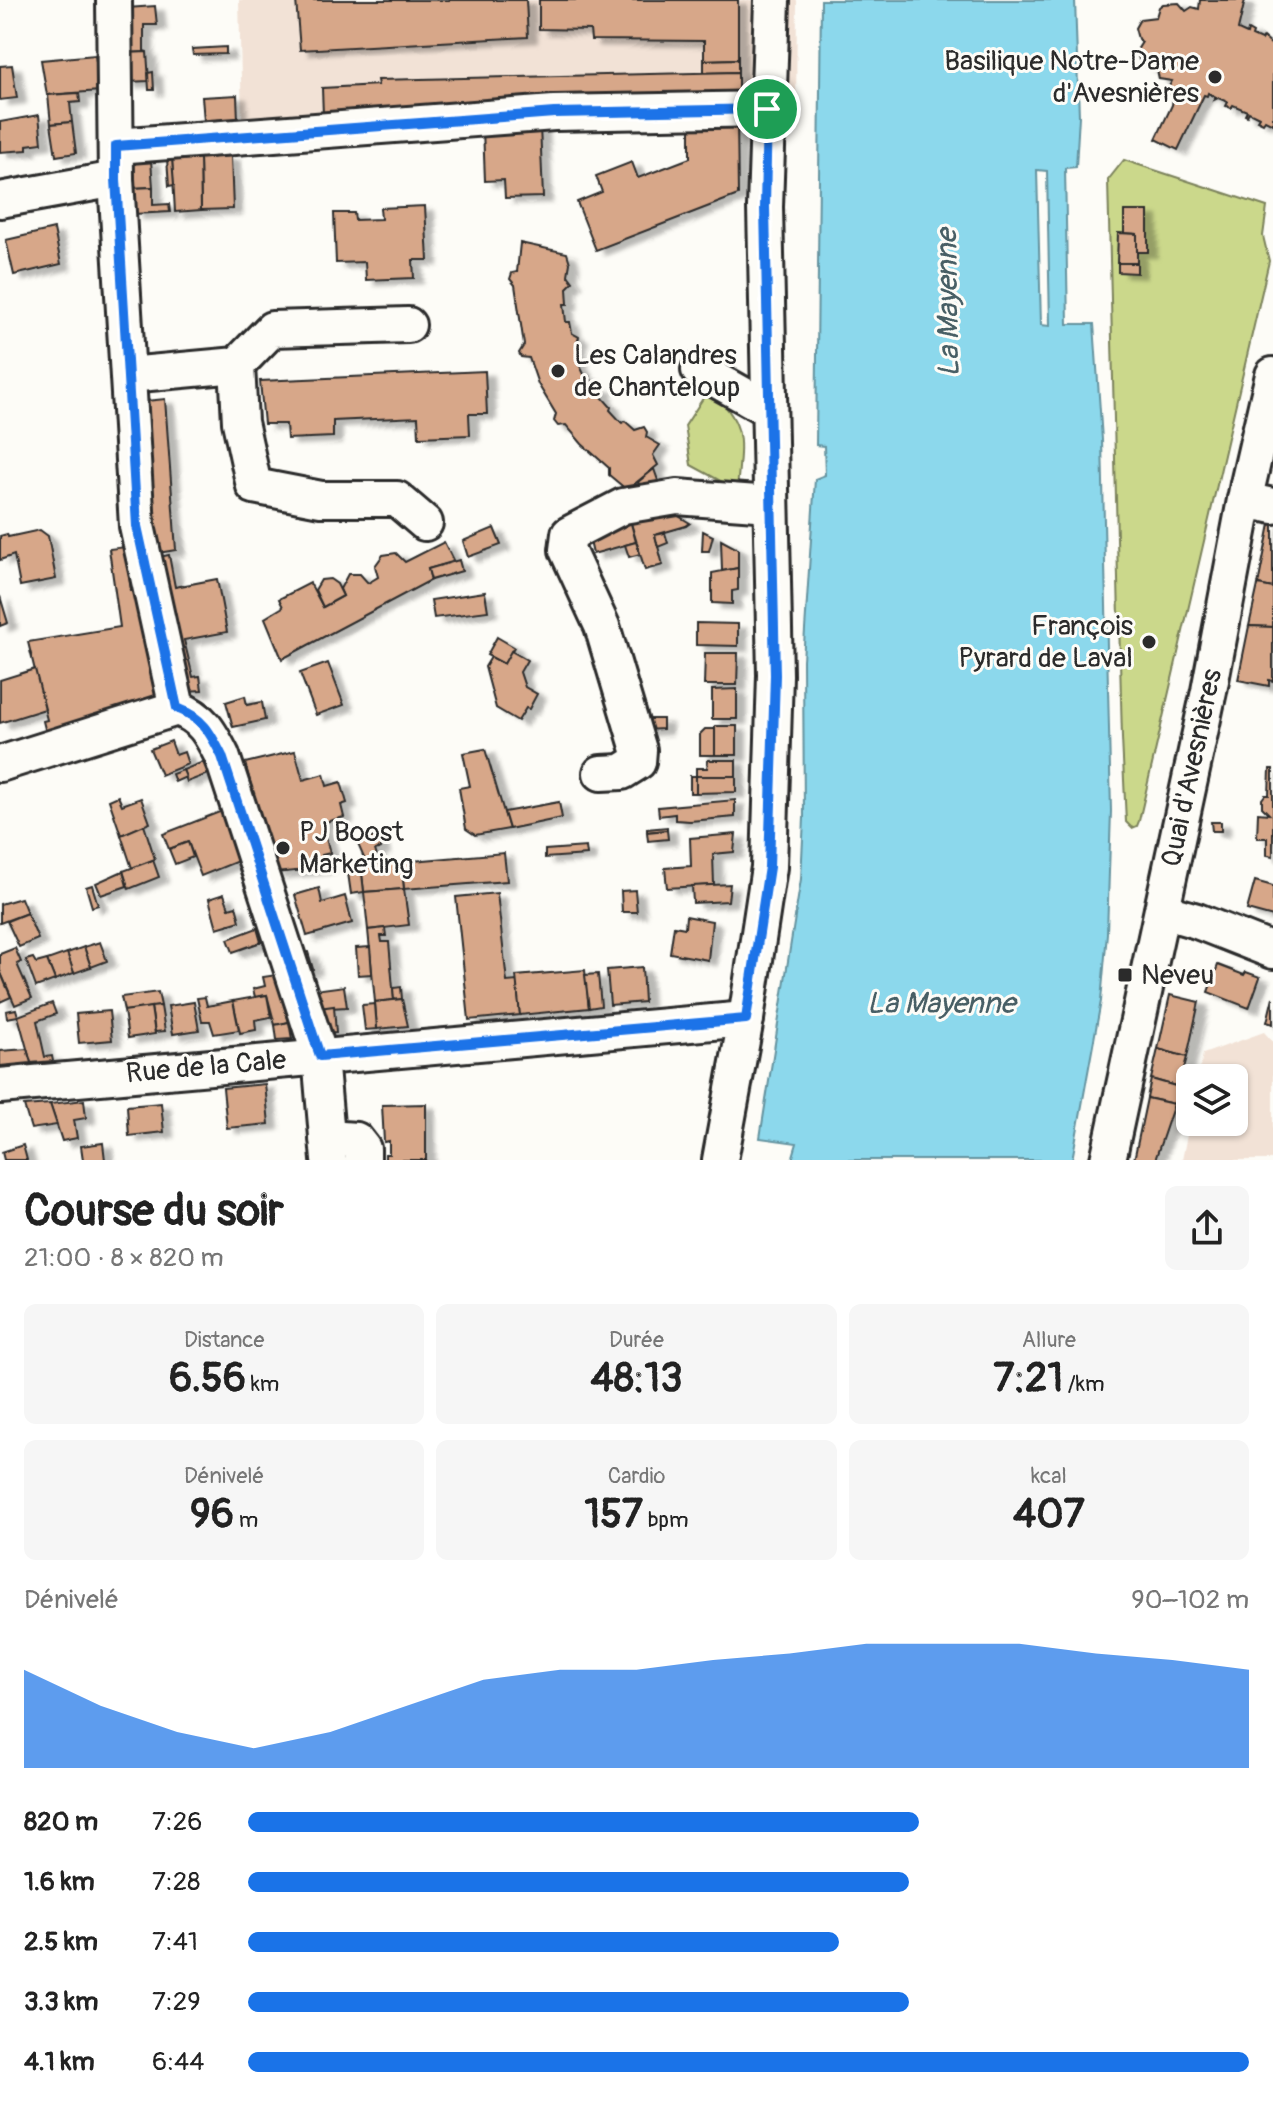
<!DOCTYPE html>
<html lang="fr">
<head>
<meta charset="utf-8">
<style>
	body { margin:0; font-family:Pangolin,sans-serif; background:#f6f6f6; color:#222; height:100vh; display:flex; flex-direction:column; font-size:30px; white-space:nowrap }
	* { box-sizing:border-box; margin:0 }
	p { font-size:26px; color:#767676 }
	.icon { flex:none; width:44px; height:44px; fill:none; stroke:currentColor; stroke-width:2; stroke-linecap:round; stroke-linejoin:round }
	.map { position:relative; height:1160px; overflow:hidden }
	.drawer { display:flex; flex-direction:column; background:#fff; flex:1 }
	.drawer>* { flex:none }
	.controls { position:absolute; left:1176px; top:1064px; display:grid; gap:16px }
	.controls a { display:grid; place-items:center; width:72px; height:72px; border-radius:12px; background:#fff; box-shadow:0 2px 6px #0004; font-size:40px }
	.pin { position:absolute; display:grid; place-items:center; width:68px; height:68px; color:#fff; margin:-34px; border:4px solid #fff; border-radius:50%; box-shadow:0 2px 8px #0007 }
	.round { display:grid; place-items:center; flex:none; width:84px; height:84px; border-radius:12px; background:#f6f6f6 }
	.summary { display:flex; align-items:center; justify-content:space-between; height:136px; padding:0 24px }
	h1 { font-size:44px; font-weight:800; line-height:60px }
	.figures { display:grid; grid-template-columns:repeat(3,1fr); gap:12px; height:136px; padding:8px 24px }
	.figures div { display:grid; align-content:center; border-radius:12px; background:#f6f6f6; text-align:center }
	.figures b { font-size:40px; font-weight:800 }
	.figures small { font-size:22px; font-weight:400 }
	.figures p { font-size:22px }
	.chart { height:224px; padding:16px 24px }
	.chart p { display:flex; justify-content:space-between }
	.chart svg { width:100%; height:144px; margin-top:8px; fill:#1a73e8; opacity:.7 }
	ul { padding:0 24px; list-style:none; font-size:26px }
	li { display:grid; grid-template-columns:128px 96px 1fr; align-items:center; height:60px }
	li i { height:20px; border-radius:10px; background:#1a73e8 }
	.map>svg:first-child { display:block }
</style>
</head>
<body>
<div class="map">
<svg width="1273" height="1160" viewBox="0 0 1273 1160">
	<defs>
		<filter id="shadow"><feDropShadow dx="9" dy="5" stdDeviation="2" flood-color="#0004"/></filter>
	</defs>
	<rect width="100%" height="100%" fill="#fdfcf7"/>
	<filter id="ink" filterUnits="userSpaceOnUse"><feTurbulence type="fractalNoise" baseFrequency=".0125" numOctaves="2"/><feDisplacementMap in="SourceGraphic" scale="16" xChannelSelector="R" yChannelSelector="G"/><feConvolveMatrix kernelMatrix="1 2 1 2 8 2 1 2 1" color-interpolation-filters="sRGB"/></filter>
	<g filter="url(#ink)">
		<g fill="#f2e2d6">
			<path d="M239,0H797L796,116L242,119Z"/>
			<path d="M1264,1032L1273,1042V1160H1182L1190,1120L1234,1122V1078H1198L1203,1054Z"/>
		</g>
		<g fill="#cbd88b" stroke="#7b825b" stroke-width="2">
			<path d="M1124,160L1267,207L1263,236L1269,261L1139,821L1137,826L1132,828L1126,822L1122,738L1108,180Z"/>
			<path d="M709,389C748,425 741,440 737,490L691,465L685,426Z"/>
		</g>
		<path fill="#8cd8ec" stroke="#65939f" stroke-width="2" fill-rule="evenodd" d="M821,0H1075L1079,116L1076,167L1065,168L1068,324H1094L1102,440L1111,811L1107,933L1101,1001L1072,1160H792L797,1143L760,1138L801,879L804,818L803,660L815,479L825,475L824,446L816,445ZM1037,170L1047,171L1050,326L1041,325Z"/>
		<g fill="#d7a789" stroke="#2b2b2b" stroke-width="2" filter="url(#shadow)">
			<path d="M296,0H526L528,37L300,50Z"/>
			<path d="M539,0H738V59L704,60V41L591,40L590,30L539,29Z"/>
			<path d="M1200,0H1245L1238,30L1247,34L1248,30L1253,33L1252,36L1261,40L1263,37L1273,46V124L1265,120L1263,123L1257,120L1259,117L1249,112L1247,116L1245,115L1247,111L1233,105L1231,108L1226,106L1228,102L1218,98L1214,100L1216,97L1208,93L1207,96L1204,95L1178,150L1156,139L1172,105L1173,98L1167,90L1172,81L1159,79L1156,65L1147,66L1139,60L1137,50L1142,42L1138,39L1135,28L1140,19L1156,17L1159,7L1163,4L1179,3L1186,11L1192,7L1199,9Z"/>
			<path d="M155,6L157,25H144V51L147,52L126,53L127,8Z"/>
			<path d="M226,47V54L193,55L192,49Z"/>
			<path d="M147,52L149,81L127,82L126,53Z"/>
			<path d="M95,55L100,91L47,95L41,60Z"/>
			<path d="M738,59V72L704,73V60Z"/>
			<path d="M12,65L17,98L0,100V66Z"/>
			<path d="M153,72L154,90H149L148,73Z"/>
			<path d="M738,72V93L323,115L322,88L378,85L377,80Z"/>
			<path d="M79,93L80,102L70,103L72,122L51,124L48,95Z"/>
			<path d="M237,95L238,120L204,121L202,97Z"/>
			<path d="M39,115L42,143L27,145V150L0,152V122Z"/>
			<path d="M737,115L738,195L596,250L577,202L602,192L596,176L632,162L638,178L690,158V116Z"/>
			<path d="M72,122L76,153L56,156L51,124Z"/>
			<path d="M540,125L543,197L505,198L504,180L485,181L483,128Z"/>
			<path d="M231,156L233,209L201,210L200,158Z"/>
			<path d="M200,158L201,210L175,212L172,159Z"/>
			<path d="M167,159H172L174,185L169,186Z"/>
			<path d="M151,160L153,187L133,188L131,161Z"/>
			<path d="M153,187V205L169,204L170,212L134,214L133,188Z"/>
			<path d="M425,206L428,260H413L414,278L366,280L365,262L336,263L334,213H354L355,220L381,219L380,208Z"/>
			<path d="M1124,211H1148V252H1137V234L1124,233Z"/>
			<path d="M54,229L61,264L14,275L6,240Z"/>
			<path d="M1118,233L1137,234V263H1117Z"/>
			<path d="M520,243L567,253L570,263L568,275L573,282L567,288L568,304H564L566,322H570L572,333L579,337L576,346L580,358L577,360L585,376H589L595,387L603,388L602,397L611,407L610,410L622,423L625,421L635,430L644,427L647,432L646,437L660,445L653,455L658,465L627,490L609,475V468L582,444L566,425L558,426L554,421L556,414L538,384L529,358L521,357L519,353L524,345L515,285L510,279L512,273L517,272Z"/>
			<path d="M1118,263H1137V273L1118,272Z"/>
			<path d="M485,371L487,414H469L470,435L419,437L418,417L333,421V437L287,439L286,424H264L260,381Z"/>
			<path d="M165,399L176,550L158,553L146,401Z"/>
			<path d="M654,469L661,489L644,495L638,482Z"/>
			<path d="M670,511L690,523L686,526L655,535L663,565L645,570L630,520Z"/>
			<path d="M1271,519H1273V588L1258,585Z"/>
			<path d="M630,520L636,542L593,554L589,537Z"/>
			<path d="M494,528L501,545L468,557L463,541Z"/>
			<path d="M40,530L48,536L56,579L20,586L14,555L0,560V536L7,534L8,537Z"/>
			<path d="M703,531L713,536L709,551H702Z"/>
			<path d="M665,533L668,543L658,547L655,535Z"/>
			<path d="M721,540L738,549V568L722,571Z"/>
			<path d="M444,542L454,562L428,569L431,580L282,659L265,618L283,607L279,599L310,583L323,607L343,596L340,589L348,574H360L368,583L378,577L375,566L383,555L396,553L405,562Z"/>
			<path d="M636,542L640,554L629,557L625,545Z"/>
			<path d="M125,547L131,591H134L158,693L152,704L47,737L43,721L47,720L28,642L120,627L109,549Z"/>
			<path d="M169,555L175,587L217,579L227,632L184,640L193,677L200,676L202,690L186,691L158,557Z"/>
			<path d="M459,560L462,571L431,580L428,569Z"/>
			<path d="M738,568V590L732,591V604L712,603V573Z"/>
			<path d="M330,579L337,584L343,596L323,607L315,590L321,580Z"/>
			<path d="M1258,585L1273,588V627L1249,626Z"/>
			<path d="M485,592L488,611L434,618L431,600Z"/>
			<path d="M0,596L8,623L0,626Z"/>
			<path d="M696,623L738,624V646L696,645Z"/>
			<path d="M1249,626L1273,627V681L1269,680V686L1238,680Z"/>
			<path d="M497,637L514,647L504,664L487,655Z"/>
			<path d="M511,651L527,660L520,672L525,687L537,694L529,709L526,708L518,721L496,708L485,667L491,657L504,664Z"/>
			<path d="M705,653H738L737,685H704Z"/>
			<path d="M328,663L344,705L316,715L300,673Z"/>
			<path d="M35,669L45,709L0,723V680Z"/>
			<path d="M737,689V719H712V690Z"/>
			<path d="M245,696L247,705L262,702L265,720L233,727L226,702Z"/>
			<path d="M645,719H663V729L645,730Z"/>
			<rect x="715" y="726" width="22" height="29"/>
			<path d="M705,729H715V755H700V734Z"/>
			<path d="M171,741L176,755L184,752L188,764L161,775L150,749Z"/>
			<path d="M485,749L509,829L475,835L466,829L459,788L470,786L463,753Z"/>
			<path d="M295,751L303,780L324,774L327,786L341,782L347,803L341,805L344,817L322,823L330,853L322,855L326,868L275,873L245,763Z"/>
			<path d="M708,760H736V776H696V768H707Z"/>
			<path d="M203,762L208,774L187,782L183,770Z"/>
			<path d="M1270,769H1273V856L1267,855V838H1257L1258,813L1269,814L1262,807V799L1265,795H1269Z"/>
			<path d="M183,770L186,777L175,782L172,774Z"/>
			<rect x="690" y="776" width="6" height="17"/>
			<path d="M696,776H736V792L696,793Z"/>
			<path d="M118,796L122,805L141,798L150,823L121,835L109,800Z"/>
			<path d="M735,800V817L690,821L675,820V814L659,816L658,807Z"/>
			<path d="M559,802L562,818L509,829L504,812Z"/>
			<path d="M222,811L238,861L201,876L188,842L169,849L163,834Z"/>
			<path d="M1211,822H1221V831H1212Z"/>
			<path d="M144,825L155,859L132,868L121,835Z"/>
			<path d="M667,827V830L647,832V829Z"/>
			<path d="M667,830L668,839L648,841L647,832Z"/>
			<path d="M736,834L734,852L713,854L714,885L667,888L665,868L691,866L690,838Z"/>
			<path d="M378,836L381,848L375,850L379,863L367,865L357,842Z"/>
			<path d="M188,842L193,857L175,864L169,849Z"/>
			<path d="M586,847L587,855L545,858V850Z"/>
			<path d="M504,853L507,881L404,889L401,862Z"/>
			<path d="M153,860L159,877L129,889L123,871Z"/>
			<path d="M401,862L404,889L364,892L361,865Z"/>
			<path d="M361,865L364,892L351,894L347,866Z"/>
			<path d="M123,871L127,886L101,895L96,883Z"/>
			<path d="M1255,881L1273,886V917L1247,910Z"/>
			<path d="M730,884L728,901L693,903L692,886Z"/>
			<path d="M92,885L98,905L92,907L86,887Z"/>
			<path d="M319,888L322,903L345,896L352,923L307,936L295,895Z"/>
			<path d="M404,889L409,925L368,930L364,892Z"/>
			<path d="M635,890L637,912H622L621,891Z"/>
			<path d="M497,893L507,982L517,981L520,1015L469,1020L456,897Z"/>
			<path d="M224,894L229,908L236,906L240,921L217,928L209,899Z"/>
			<path d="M21,898L27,913L0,923V904Z"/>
			<path d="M27,913L38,939L19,947L7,921Z"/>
			<path d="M686,916L712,921L708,960L670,953L674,926L685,928Z"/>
			<path d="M257,928L261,942L233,952L228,939Z"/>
			<path d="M385,928L386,936H381L382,942H389L394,1000L375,1002L368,930Z"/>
			<path d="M100,942L107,961L91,967L84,947Z"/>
			<path d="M84,947L91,967L74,973L67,953Z"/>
			<path d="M370,947L372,974L358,975L356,948Z"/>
			<path d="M15,948L21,962L17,964L32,998L15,1005L0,971V954Z"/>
			<path d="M308,952L313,969L303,971L298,953Z"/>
			<path d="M67,953L74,973L55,980L47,960Z"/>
			<path d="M33,958L36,963L47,960L55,980L36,987L26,960Z"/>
			<path d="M1218,965L1244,975L1246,972L1260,977L1249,1008L1208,992Z"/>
			<path d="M642,967L644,1002L610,1005L607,970Z"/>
			<path d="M585,970L589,1008L520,1015L516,976Z"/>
			<path d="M0,971L11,997L0,1002Z"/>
			<path d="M598,974L601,1006L589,1008L585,975Z"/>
			<path d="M276,975L289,1022L275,1025L267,995L255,997L253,989L265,986L263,977Z"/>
			<path d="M344,986L347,1007L311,1009L307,991Z"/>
			<path d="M401,987L402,999L394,1000L393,988Z"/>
			<path d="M158,992L161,1006L124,1011L121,997Z"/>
			<path d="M267,995L271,1017L255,1020L256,1030L240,1033L233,1001Z"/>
			<path d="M1170,995L1199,1002L1187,1057L1158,1049Z"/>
			<path d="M205,997L207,1006L233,1001L239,1030L214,1034L210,1021H202L197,998Z"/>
			<path d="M1273,997V1024L1267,1022Z"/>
			<path d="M402,999L408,1026L377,1029L375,1002Z"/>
			<path d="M194,1002L199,1030L173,1034L168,1006Z"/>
			<path d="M52,1003L56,1014L37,1021L45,1057L52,1056L53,1061L31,1063L18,1016Z"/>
			<path d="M375,1004L377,1029L365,1030L362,1005Z"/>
			<path d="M161,1006L165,1031L155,1032L151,1007Z"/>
			<path d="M334,1006L336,1033L313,1035L311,1009Z"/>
			<path d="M151,1007L155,1034L128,1038L124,1011Z"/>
			<path d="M16,1009L18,1016L7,1018L6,1011Z"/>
			<path d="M109,1011L112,1040L79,1043L76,1014Z"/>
			<path d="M289,1022L292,1039L277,1040L275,1025Z"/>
			<path d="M27,1049L31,1063L0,1066V1051Z"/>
			<path d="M1158,1049L1187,1057L1179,1087L1151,1079Z"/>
			<path d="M1151,1079L1179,1087L1174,1104L1147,1098Z"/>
			<path d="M265,1084L269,1124L227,1128L223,1088Z"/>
			<path d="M1147,1098L1174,1104L1155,1160H1134Z"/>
			<path d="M84,1100L86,1118L74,1120L77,1138L62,1141L50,1104Z"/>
			<path d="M161,1103L164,1132L129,1136L127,1106Z"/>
			<path d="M50,1104L57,1125L31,1129L24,1106Z"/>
			<path d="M426,1104V1160H385V1154H389V1141L384,1142L382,1105Z"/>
			<path d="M103,1143L105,1160H83L81,1146Z"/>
			<path d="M23,1145L27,1160H4L2,1152Z"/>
		</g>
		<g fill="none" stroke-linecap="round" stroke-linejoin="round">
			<defs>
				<g id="minor">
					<path d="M114,0L116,179L137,526L177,708C203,718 210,732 222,756L320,1056L329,1160"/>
					<path d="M116,146L554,113L767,109"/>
					<path d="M0,200L116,179"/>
					<path d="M237,365L240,422L254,486L321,499H397L425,523"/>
					<path d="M699,370L768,409"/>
					<path d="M128,375L237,365L272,329L408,325"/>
					<path d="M1245,500L1273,506"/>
					<path d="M0,764L177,708"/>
					<path d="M601,773L622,772L638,762L639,750L602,626L567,550L569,534L623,506L677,497L770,504"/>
					<path d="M1162,911L1197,921L1273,951"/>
					<path d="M0,1086L746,1019"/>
					<path d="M327,1138L356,1140L363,1149V1160"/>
					<path d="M720,1160L746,1019L769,867L775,675L765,207L772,0"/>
					<path d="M1108,1160L1209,691L1248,484L1273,375"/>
				</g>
			</defs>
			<use href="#minor" stroke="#2b2b2b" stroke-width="40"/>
			<use href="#minor" stroke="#fdfcf7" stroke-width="34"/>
		</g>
	</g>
	<g fill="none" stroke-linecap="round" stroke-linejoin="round" filter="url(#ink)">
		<defs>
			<path id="route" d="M767,109L765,207L775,675L769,867L746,1019L320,1056L222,756C210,732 203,718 177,708L137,526L116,179V146L554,113Z"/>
		</defs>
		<use href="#route" stroke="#fff" stroke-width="16"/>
		<use href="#route" stroke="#1a73e8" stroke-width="10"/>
	</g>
	<g fill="#2b2b2b" stroke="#fdfcf7" stroke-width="3">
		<circle cx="1215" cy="77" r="8"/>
		<circle cx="558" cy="371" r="8"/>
		<circle cx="1149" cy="642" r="8"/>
		<circle cx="283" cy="848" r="8"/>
		<rect x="1117" y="967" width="16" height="16" rx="4"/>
	</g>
	<g text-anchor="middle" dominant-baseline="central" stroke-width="6" stroke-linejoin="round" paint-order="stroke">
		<g font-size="28" fill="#2b2b2b" stroke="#fdfcf7" text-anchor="start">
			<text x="1199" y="61" text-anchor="end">Basilique Notre-Dame<tspan x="1199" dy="32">d'Avesnières</tspan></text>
			<text x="574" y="355">Les Calandres<tspan x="574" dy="32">de Chanteloup</tspan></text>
			<text x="1133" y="626" text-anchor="end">François<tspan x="1133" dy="32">Pyrard de Laval</tspan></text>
			<text x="299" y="832">PJ Boost<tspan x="299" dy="32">Marketing</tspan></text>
			<text x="1141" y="975">Neveu</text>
		</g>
		<g font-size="28" fill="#2b2b2b" stroke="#fdfcf7">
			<text transform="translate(1192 768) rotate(-78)">Quai d'Avesnières</text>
			<text transform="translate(206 1067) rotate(-5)">Rue de la Cale</text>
		</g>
		<g font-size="30" font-style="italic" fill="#485f65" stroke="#fdfcf7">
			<text transform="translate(948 303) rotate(-91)">La Mayenne</text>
			<text x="941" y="1003">La Mayenne</text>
		</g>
	</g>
</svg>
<div class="controls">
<a><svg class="icon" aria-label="layers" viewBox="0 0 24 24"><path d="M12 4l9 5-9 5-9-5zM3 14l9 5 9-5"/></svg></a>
</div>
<div class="pin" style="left:767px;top:109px;background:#1e9e55"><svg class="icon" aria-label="arrive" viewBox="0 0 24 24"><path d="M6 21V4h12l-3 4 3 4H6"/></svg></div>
</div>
<section class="drawer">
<div class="summary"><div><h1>Course du soir</h1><p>21:00 · 8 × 820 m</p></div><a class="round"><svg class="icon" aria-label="share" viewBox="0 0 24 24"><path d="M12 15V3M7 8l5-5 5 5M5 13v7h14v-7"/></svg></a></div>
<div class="figures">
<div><p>Distance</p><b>6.56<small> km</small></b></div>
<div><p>Durée</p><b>48:13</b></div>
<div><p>Allure</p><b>7:21<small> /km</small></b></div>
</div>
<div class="figures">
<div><p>Dénivelé</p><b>96<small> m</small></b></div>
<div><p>Cardio</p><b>157<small> bpm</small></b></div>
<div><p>kcal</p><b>407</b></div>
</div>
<div class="chart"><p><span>Dénivelé</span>90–102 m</p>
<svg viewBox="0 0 160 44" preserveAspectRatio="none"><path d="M0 44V14L10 25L20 33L30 38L40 33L50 25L60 17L70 14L80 14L90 11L100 9L110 6L120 6L130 6L140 9L150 11L160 14V44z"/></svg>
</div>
<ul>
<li><b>820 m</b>7:26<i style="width:67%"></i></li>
<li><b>1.6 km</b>7:28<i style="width:66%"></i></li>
<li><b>2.5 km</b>7:41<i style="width:59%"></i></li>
<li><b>3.3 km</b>7:29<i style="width:66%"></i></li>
<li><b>4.1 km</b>6:44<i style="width:100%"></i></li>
</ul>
</section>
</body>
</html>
